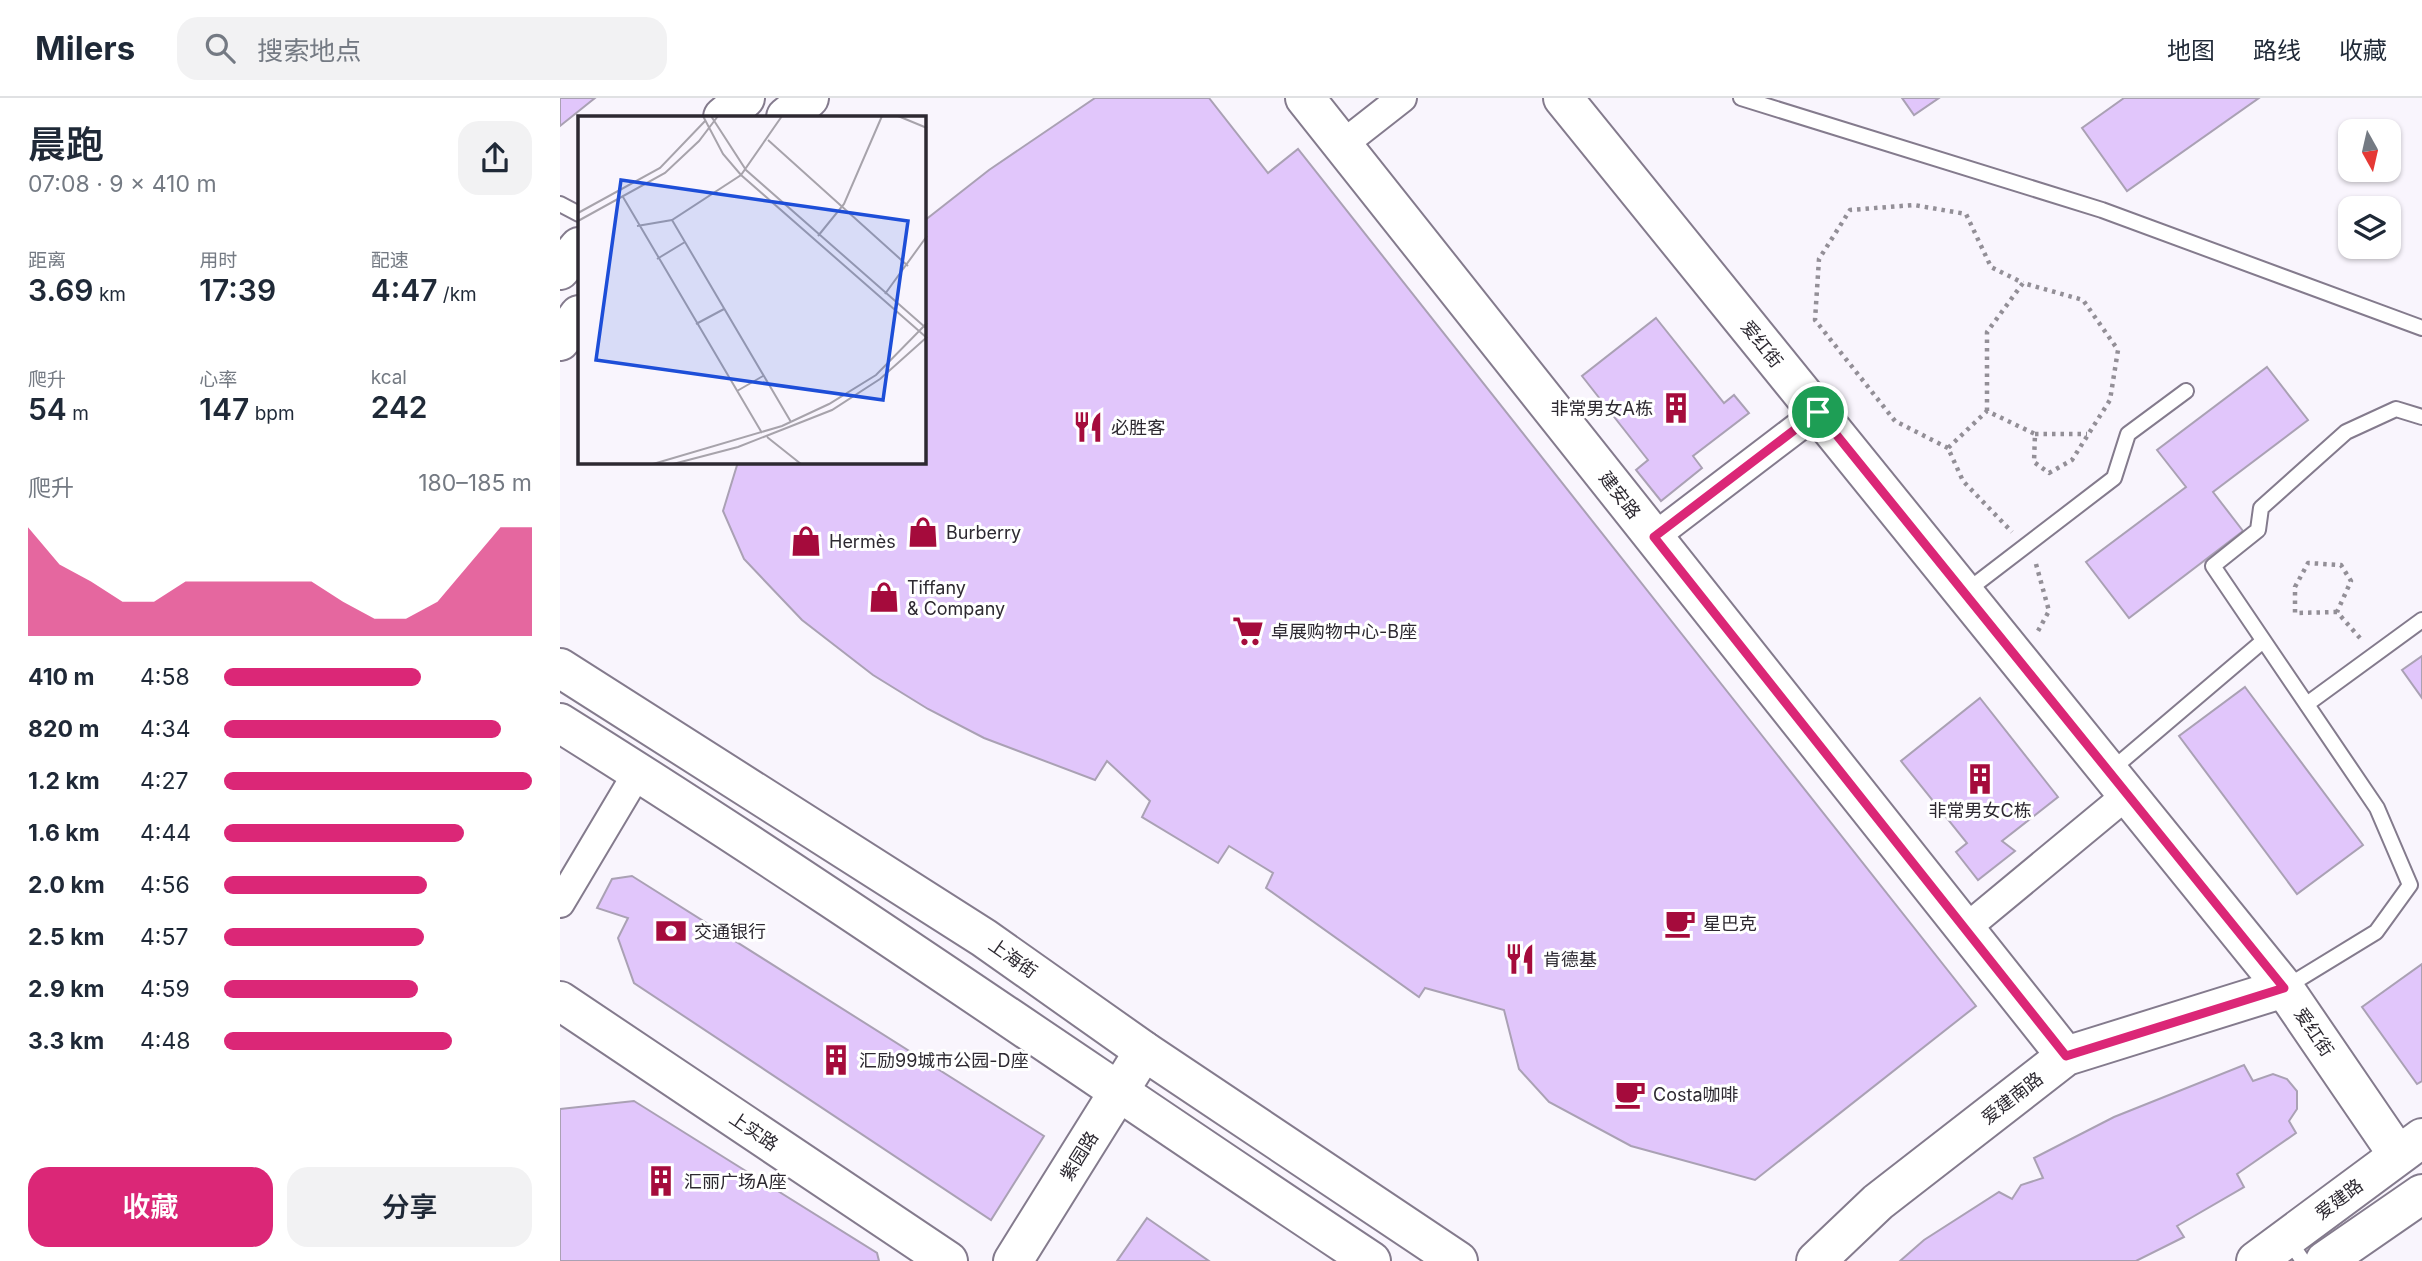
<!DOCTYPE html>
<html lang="zh">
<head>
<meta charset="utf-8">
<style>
	body { margin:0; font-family:Inter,"Noto Sans SC",sans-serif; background:#f2f2f3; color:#1f2937; height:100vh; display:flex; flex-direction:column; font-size:26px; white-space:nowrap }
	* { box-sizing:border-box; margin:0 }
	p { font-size:23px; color:#747a83 }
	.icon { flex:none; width:38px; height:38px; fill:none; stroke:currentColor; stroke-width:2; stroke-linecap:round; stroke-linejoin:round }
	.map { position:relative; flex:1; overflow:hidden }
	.details { display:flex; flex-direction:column; background:#fff; width:560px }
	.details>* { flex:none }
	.needle { width:46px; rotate:172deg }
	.tools { position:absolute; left:1778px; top:21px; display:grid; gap:14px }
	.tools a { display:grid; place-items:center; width:63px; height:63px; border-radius:14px; background:#fff; box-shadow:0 2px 5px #0004; font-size:35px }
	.pin { position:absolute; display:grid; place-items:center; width:60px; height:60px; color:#fff; margin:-30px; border:4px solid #fff; border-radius:50%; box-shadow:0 2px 7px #0007 }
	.round { display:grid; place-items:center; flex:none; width:74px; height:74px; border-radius:21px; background:#f2f2f3 }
	.overview { display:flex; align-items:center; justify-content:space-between; height:119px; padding:0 28px }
	h1 { font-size:38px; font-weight:600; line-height:52px }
	.figures { display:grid; grid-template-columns:repeat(3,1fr); gap:10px; height:119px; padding:7px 28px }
	.figures div { display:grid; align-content:center }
	.figures b { font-size:30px; font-weight:600 }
	.figures small { font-size:19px; font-weight:400 }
	.figures p { font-size:19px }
	.chart { height:196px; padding:14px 28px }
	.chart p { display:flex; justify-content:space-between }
	.chart svg { width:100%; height:126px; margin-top:7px; fill:#db2777; opacity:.7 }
	.cta { display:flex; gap:14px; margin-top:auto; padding:14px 28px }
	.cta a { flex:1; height:80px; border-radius:21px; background:#db2777; color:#fff; font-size:28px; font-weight:600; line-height:80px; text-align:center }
	.cta a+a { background:#f2f2f3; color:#1f2937 }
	ul { padding:0 28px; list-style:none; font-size:23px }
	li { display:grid; grid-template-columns:112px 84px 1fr; align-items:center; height:52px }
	li i { height:18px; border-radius:9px; background:#db2777 }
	header { display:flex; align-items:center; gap:42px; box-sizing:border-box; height:98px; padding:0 35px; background:#fff; border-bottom:2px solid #e0e1e3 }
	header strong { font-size:33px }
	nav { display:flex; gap:38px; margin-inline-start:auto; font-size:24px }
	.search { width:490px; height:63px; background:#f2f2f3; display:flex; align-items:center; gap:18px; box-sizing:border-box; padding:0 24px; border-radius:21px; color:#747a83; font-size:26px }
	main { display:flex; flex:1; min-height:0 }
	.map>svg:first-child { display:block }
</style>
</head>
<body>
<header>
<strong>Milers</strong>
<div class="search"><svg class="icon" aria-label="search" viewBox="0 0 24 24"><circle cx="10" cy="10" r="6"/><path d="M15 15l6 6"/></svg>搜索地点</div>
<nav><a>地图</a><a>路线</a><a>收藏</a></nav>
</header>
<main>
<section class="details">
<div class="overview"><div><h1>晨跑</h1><p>07:08 · 9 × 410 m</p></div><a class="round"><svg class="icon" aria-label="share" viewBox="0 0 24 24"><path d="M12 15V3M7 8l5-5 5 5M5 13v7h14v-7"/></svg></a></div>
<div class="figures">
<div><p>距离</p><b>3.69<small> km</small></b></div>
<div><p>用时</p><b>17:39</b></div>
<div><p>配速</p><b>4:47<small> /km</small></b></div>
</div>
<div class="figures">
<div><p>爬升</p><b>54<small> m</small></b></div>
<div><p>心率</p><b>147<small> bpm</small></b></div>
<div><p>kcal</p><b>242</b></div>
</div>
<div class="chart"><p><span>爬升</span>180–185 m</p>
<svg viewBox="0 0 160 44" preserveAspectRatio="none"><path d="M0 44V6L10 19L20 25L30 32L40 32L50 25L60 25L70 25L80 25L90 25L100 32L110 38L120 38L130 32L140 19L150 6L160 6V44z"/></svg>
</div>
<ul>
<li><b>410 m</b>4:58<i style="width:64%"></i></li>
<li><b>820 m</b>4:34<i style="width:90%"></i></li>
<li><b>1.2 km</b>4:27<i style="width:100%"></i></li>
<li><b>1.6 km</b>4:44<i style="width:78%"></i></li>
<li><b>2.0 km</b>4:56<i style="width:66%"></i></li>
<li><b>2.5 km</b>4:57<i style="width:65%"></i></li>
<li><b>2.9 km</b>4:59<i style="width:63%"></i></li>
<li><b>3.3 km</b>4:48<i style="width:74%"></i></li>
</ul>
<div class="cta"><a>收藏</a><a>分享</a></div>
</section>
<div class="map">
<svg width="1862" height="1163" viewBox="0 0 1862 1163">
	<rect width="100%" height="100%" fill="#f9f5fd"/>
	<g fill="#e1c6fb" stroke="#aaa1b4" stroke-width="2">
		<path d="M0,0H35L0,28Z"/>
		<path d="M535,0H649L708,75L738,51L1416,908L1195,1082L1071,1048L989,1004L959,971L944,912L865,890L859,899L706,790L713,775L669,748L658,765L582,719L590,703L547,663L535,682L424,640L368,611L313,577L242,522L184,461L163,413L178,364H364V123L429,72Z"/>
		<path d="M1342,0H1379L1354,17Z"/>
		<path d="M1564,0H1699L1567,93L1522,30Z"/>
		<path d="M1096,220L1164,305L1174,297L1189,315L1133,358L1142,370L1101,403L1076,372L1088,362L1022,278Z"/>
		<path d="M1707,269L1748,322L1653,394L1683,433L1569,520L1526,464L1626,389L1597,352Z"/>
		<path d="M1862,558V600L1842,572Z"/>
		<path d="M1685,589L1803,747L1737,796L1619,638Z"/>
		<path d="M1420,600L1498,699L1442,743L1455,753L1418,782L1396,754L1407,745L1341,663Z"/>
		<path d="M72,778L484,1038L431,1122L74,885L58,840L68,820L37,810L52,781Z"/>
		<path d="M1862,866V983L1857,986L1802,909Z"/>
		<path d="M1684,967L1693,983L1713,976L1727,981L1737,993V1011L1729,1023L1736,1035L1677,1076L1684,1089L1617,1128L1624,1139L1576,1163H1340L1364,1142L1439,1094L1452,1101L1461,1087L1483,1080L1474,1060L1554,1019Z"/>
		<path d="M74,1003L317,1155L319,1163H0V1011Z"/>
		<path d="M587,1120L649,1163H557Z"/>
	</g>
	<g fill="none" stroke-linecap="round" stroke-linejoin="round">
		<defs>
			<g id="lane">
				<path d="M1181,0L1542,112L1862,230"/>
				<path d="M0,106L19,116"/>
				<path d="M1404,495L1554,380L1568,336L1626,293"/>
				<path d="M1747,606L1862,522"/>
				<path d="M1550,673L1703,543"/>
				<path d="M1726,889L1816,834L1850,787L1817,710L1653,468L1698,432L1701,410L1786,334L1836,311L1862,319"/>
				<path d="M1728,1141L1743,1163"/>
			</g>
			<g id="street">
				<path d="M782,47L842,0"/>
				<path d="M1094,439L1258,314"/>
				<path d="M0,805L78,674"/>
				<path d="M1405,831L1568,696"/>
			</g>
			<g id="secondary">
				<path d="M745,0L1506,958"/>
				<path d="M1003,0L1724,890L1838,1057"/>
				<path d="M163,19L185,0"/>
				<path d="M226,19L249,0"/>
				<path d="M0,172L19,149"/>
				<path d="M0,243L19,217"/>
				<path d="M0,903L388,1163"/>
				<path d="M453,1163L584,953"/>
				<path d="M1256,1163L1318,1104L1506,958L1724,890"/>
				<path d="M1696,1163L1862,1040"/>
				<path d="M1765,1163L1862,1096"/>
			</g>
			<g id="primary">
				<path d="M0,570L424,840L584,953L898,1163"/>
				<path d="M0,625C275,797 541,984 811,1163"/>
			</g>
		</defs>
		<use href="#lane" stroke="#847b8d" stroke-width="18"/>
		<use href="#street" stroke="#847b8d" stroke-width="32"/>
		<use href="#secondary" stroke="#847b8d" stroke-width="42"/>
		<use href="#primary" stroke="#847b8d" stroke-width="42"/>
		<g stroke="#938f97" stroke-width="4.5" stroke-dasharray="3.5 5" stroke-linecap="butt">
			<path d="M1427,313V234L1463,185L1523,202L1558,252L1550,302L1512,362L1489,375L1474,364L1475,336L1427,313L1388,350L1403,383L1452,434"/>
			<path d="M1475,336H1527"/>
			<path d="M1388,350L1335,323L1255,222L1259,161L1290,112L1354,107L1406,116L1431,169L1463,185"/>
			<path d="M1476,466L1489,513L1478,533"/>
			<path d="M1777,514L1735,515V489L1748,465L1781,467L1791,483L1777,514L1800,540"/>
		</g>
		<use href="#lane" stroke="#fff" stroke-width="14"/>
		<use href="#street" stroke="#fff" stroke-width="28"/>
		<use href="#secondary" stroke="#fff" stroke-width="38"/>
		<use href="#primary" stroke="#fff" stroke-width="38"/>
	</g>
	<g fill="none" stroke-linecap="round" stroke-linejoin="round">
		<defs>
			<path id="route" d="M1258,314L1724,890L1506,958L1094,439Z"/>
		</defs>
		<use href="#route" stroke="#fff" stroke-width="14"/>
		<use href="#route" stroke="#db2777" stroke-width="9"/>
	</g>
	<defs>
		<symbol id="building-bare" viewBox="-9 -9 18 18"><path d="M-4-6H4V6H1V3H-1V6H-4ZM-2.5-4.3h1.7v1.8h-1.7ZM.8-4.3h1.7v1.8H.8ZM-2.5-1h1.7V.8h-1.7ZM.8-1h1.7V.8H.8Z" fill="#a50b3c" stroke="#fff" stroke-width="2.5" paint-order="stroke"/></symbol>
		<symbol id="restaurant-bare" viewBox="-9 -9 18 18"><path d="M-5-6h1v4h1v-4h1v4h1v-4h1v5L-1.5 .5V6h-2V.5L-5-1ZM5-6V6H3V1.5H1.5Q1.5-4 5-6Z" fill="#a50b3c" stroke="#fff" stroke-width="2.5" paint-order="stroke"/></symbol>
		<symbol id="shop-bare" viewBox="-9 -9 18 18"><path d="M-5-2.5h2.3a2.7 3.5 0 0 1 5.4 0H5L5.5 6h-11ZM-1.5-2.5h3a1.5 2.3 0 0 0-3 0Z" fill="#a50b3c" stroke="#fff" stroke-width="2.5" paint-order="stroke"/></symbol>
		<symbol id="supermarket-bare" viewBox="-9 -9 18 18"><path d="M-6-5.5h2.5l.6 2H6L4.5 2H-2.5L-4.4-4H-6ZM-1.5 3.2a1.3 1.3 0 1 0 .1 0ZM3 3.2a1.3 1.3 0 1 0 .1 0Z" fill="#a50b3c" stroke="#fff" stroke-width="2.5" paint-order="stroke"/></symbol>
		<symbol id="cafe-bare" viewBox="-9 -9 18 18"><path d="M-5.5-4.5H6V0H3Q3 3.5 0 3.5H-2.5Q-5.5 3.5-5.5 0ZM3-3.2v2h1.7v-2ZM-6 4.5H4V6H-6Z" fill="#a50b3c" stroke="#fff" stroke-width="2.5" paint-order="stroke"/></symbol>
		<symbol id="bank-bare" viewBox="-9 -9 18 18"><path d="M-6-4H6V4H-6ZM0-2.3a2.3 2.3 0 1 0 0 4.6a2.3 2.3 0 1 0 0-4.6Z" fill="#a50b3c" stroke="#fff" stroke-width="2.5" paint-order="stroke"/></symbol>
	</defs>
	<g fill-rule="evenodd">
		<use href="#building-bare" x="1094" y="288" width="44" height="44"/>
		<use href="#restaurant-bare" x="506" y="307" width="44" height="44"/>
		<use href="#shop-bare" x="341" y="412" width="44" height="44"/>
		<use href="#shop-bare" x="224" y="421" width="44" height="44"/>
		<use href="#shop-bare" x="302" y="477" width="44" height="44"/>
		<use href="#supermarket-bare" x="666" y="511" width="44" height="44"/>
		<use href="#building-bare" x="1398" y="659" width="44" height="44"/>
		<use href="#cafe-bare" x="1098" y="803" width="44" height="44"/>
		<use href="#bank-bare" x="89" y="811" width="44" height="44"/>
		<use href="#restaurant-bare" x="938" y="839" width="44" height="44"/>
		<use href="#building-bare" x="254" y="940" width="44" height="44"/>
		<use href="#cafe-bare" x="1048" y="974" width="44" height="44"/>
		<use href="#building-bare" x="79" y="1061" width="44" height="44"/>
	</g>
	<g text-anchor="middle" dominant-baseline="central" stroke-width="6" stroke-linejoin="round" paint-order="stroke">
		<g font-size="18" fill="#2d2931" stroke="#fff">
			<text transform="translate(1202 246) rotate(51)">爱红街</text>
			<text transform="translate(1060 397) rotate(52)">建安路</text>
			<text transform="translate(453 860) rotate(35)">上海街</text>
			<text transform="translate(1754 934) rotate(56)">爱红街</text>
			<text transform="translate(1452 1000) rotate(-38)">爱建南路</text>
			<text transform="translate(194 1033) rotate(34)">上实路</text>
			<text transform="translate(519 1058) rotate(-58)">紫园路</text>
			<text transform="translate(1779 1101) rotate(-37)">爱建路</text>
		</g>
		<g font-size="18" fill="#2d2931" stroke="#fff" text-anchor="start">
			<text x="1093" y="310" text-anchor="end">非常男女A栋</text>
			<text x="551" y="329">必胜客</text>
			<text x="386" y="434">Burberry</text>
			<text x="269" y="443">Hermès</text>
			<text x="347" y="489">Tiffany<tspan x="347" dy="21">&amp; Company</tspan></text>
			<text x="711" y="533">卓展购物中心-B座</text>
			<text x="1420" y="712" text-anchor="middle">非常男女C栋</text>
			<text x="1143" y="825">星巴克</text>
			<text x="134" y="833">交通银行</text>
			<text x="983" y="861">肯德基</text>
			<text x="299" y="962">汇励99城市公园-D座</text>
			<text x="1093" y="996">Costa咖啡</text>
			<text x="124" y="1083">汇丽广场A座</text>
		</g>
	</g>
	<g transform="translate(18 18)">
		<rect width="348" height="348" fill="#f9f5fd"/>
		<path fill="none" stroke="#a7a3ab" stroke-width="2" d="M125,0L145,38L163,59L349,222M133,0L168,54L348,212M320,0L349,12M190,24L330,150M45,81L184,317M0,97L82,52L128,4M94,104L213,306M0,105L87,57L121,25L140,0M59,110L94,104L163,59L204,0M240,120L266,88L304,0M79,143L107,126M307,178L349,120M118,208L146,193M159,275L185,260M189,321L223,348M75,348L204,310L251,288L298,259L349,207M95,348L160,331L254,294L302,263L349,221"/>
		<path fill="#1d4ed8" fill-opacity="0.15" stroke="#1d4ed8" stroke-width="3.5" d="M43,64L330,105L305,284L18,244Z"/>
		<rect width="348" height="348" fill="none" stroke="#2d2931" stroke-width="3.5"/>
	</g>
</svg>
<div class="tools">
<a><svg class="needle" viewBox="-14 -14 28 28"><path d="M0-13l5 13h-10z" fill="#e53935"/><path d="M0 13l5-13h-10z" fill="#747a83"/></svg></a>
<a><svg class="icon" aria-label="layers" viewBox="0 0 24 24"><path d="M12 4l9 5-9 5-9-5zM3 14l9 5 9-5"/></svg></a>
</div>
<div class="pin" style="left:1258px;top:314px;background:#1e9e55"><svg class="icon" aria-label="arrive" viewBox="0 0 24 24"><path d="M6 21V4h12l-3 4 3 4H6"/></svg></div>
</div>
</main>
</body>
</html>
